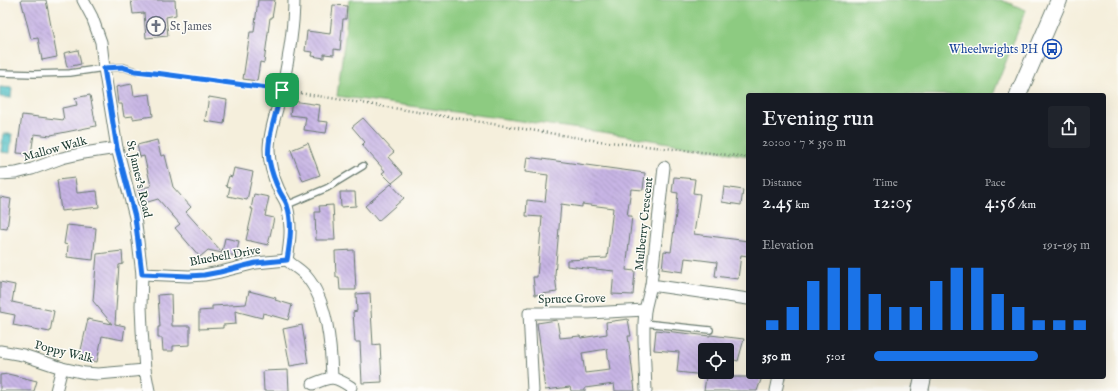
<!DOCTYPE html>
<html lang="en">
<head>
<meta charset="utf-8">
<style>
	body { margin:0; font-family:"IM FELL English",serif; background:#20242c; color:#f1f3f6; height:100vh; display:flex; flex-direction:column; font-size:15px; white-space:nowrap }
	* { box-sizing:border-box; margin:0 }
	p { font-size:13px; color:#9ea1a6 }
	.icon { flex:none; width:22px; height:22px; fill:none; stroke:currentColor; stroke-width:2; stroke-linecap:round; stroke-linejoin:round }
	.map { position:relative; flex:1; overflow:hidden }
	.panel { position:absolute; left:746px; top:93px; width:360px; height:286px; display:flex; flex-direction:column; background:#171b24; border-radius:4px; box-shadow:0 4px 16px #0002 }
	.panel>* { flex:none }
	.buttons { position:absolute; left:698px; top:343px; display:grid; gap:8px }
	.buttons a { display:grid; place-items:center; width:36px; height:36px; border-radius:4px; background:#171b24; box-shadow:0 4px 16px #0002; font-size:20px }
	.pin { position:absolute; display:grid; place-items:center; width:34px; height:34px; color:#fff; margin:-17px; border-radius:8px; box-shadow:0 2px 6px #0006 }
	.round { display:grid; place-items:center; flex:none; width:42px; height:42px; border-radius:4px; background:#20242c }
	.summary { display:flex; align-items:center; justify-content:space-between; height:68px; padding:0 16px }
	h1 { font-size:22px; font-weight:600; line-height:30px }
	.stats { display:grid; grid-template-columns:repeat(3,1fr); gap:6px; height:68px; padding:4px 16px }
	.stats div { display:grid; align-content:center }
	.stats b { font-size:20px; font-weight:600 }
	.stats small { font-size:11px; font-weight:400 }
	.stats p { font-size:11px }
	.chart { height:112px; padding:8px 16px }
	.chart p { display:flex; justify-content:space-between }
	.chart svg { width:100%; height:72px; margin-top:4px; stroke:#1a73e8; stroke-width:6 }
	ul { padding:0 16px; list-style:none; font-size:13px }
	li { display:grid; grid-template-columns:64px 48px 1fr; align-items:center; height:30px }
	li i { height:10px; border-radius:5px; background:#1a73e8 }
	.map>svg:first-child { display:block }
</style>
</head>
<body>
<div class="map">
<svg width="1118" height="391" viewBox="0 0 1118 391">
	<defs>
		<pattern id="water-waves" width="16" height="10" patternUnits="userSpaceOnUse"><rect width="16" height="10" fill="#54c2c8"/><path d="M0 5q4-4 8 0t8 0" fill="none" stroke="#459fa3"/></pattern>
		<pattern id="building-back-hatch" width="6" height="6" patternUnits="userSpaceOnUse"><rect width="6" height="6" fill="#c8b5e5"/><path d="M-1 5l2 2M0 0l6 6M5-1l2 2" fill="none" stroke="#a294ba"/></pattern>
	</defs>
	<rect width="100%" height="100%" fill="#fdfcf7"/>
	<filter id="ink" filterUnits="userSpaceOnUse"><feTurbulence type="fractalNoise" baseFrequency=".025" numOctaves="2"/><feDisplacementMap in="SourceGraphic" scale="8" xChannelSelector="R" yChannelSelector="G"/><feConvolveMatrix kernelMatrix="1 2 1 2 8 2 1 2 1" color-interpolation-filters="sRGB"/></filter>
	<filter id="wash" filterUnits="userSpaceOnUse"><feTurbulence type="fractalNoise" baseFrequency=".012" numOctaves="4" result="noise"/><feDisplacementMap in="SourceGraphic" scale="16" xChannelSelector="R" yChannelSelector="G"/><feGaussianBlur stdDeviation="0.9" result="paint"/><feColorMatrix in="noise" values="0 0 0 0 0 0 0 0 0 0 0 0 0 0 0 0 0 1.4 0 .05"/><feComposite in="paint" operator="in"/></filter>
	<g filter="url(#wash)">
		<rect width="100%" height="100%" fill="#f5efdc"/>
		<path fill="#8dcb81" stroke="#56845a" d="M349,0H1001L1026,10L993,95H748V156L609,133L337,96L344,44Z"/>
		<g fill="url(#water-waves)" stroke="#3a807e">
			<path d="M0,87L12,88L11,98L0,97Z"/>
			<path d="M3,134H12L10,153L1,152Z"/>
		</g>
		<g id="blocks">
			<g fill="url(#building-back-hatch)" fill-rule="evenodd">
				<path d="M21,0H46L57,57L42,60L38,38L31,39Z"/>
				<path d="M131,0H175L176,15L166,17L168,36L146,38L144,13L133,14Z"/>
				<path d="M258,0H275L272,18H270L264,63L260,62L257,81L243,79L250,32H254Z"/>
				<path d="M333,5L347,6L346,19H343L340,50L334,49V55L324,54V58L312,56L313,52L305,51L307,31L330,34Z"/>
				<path d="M78,50L81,64L67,67L64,53Z"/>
				<path d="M132,84L134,96L150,94L153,116L133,119V116L124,117L122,104H118L116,87Z"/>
				<path d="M90,95L96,126L51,135V136L34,134L31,154L17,153L22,115L64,120L62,108L77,105L75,98Z"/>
				<path d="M209,97L227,100L224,124L205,121Z"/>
				<path d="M292,101L320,105L318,121L328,122L326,133L304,130L306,117L290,115Z"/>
				<path d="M363,118L394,152L388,157L403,174L392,183L382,173L385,171L362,145L365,142L352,127Z"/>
				<path d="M157,140L161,156L165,155L173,187L191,207L186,212L222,252L225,238L239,241L236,256L208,250L200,257L175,228L180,224L158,199L141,204L138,189L151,186L144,156L140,157L137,145Z"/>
				<path d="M308,143L320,175L303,181L291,150Z"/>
				<path d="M527,157L645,173L643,190L631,189L627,216H632L626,270L635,271L633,295L612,294L614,271L567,266V260L607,258L613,208L582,204V207L561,204L555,275L557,292L535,295L533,277H537L542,217L526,216L527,200L545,202L548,175L525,172Z"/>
				<path d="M234,168L253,172L247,200L228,196L230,187L226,186L229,176L232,177Z"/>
				<path d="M674,177L695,179L693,193L700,194L694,234L748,241V256L741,255L738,279L715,276L717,262L685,258L683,272L662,269L664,251L671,252L676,214L678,193L672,192Z"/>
				<path d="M75,178L77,193L97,191L99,207L61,211L57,180Z"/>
				<path d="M391,184L404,198L378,221L365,206Z"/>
				<path d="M724,187L743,190L741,205L722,202Z"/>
				<path d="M340,192H355L356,206L341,207Z"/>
				<path d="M254,194L269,197L265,216L274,218L268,245L246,240L253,209H251Z"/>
				<path d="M0,197L11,199L7,229L0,228Z"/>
				<path d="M333,205L335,240H316L315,212H320L319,206Z"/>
				<path d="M67,225L96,228L93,260L67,257L68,245L64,244Z"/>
				<path d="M354,250L356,290H340L339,277H336L335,251Z"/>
				<path d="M122,251L123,264L119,265L115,324L125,326L123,340L102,336L97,362L79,359L88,319L112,324L93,301L97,254Z"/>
				<path d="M0,282L15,285L12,302L54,311L50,332L13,325L15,315L0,312Z"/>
				<path d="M249,291L276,298L275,300L292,305L288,320L263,313L262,318L235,311L236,324L223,325V328L199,329V311L212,310V306L246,304Z"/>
				<path d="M370,293L373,345L380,344L382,382L362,383L360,342H355L353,312L357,311L356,294Z"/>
				<path d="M171,294L172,326H190V345L173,346V351H163L162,338H158V327H160L158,295Z"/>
				<path d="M628,319L631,336H628L635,391H615L614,384L585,388V391H571L570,387L545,390L543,374H544L537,323L557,320L560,338L580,336L581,338L607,334L606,322ZM607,349L610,370L585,373L582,353Z"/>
				<path d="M302,325L308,363L290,366L283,329Z"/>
				<path d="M656,330L710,336V335L744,339L738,361L727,358V350H705V375L677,372L679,352L654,350Z"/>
				<path d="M288,370L289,391H264L263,371Z"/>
				<path d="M8,374L37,381L34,391H0V375Z"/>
				<path d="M706,377H762L757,391H704Z"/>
			</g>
		</g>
	</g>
	<g filter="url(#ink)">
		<use href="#blocks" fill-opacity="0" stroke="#6a7b6f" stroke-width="1"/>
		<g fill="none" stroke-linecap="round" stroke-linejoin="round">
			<defs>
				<g id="service">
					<path d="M0,73L34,74L70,73L104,68L123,67L135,71"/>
					<path d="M287,205L327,188L363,166"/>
					<path d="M644,323L710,330"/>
				</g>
				<g id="minor">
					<path d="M83,0L92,17L101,42L104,68L117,148L135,217L142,274L141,306L142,330L145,370L149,391"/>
					<path d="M294,0C294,29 288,62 282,90C278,109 269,130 269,149C269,163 273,177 279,190C282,196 286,201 287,206C292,225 290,242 287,260C293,266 301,270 306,276C328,301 331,346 332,377"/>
					<path d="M664,167L651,285L748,299"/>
					<path d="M0,174L16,173L32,169L62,158L84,153L117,148"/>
					<path d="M142,274L189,276L204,275L220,272L256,263L287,260"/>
					<path d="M0,351L23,355L62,368L85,373L98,374L145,370"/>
					<path d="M313,384C332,376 334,376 351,387"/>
					<path d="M56,391L62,368"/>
					<path d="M533,391L529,313H589L645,310"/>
					<path d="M646,391L644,340V323L645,310L651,285"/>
					<path d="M776,391L779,377"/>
				</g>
				<g id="secondary">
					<path d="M1018,95L1059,0"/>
					<path d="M920,391L923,377"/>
				</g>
			</defs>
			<use href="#service" stroke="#6a7b6f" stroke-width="8"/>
			<use href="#minor" stroke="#6a7b6f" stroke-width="13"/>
			<use href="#secondary" stroke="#6a7b6f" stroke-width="18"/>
			<g stroke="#6a7b6f" stroke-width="2.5" stroke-dasharray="1 3" stroke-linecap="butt">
				<path d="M143,72L271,88"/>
				<path d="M293,92L599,141L748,157"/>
			</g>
			<use href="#service" stroke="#fff" stroke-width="5.5"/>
			<use href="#minor" stroke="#fff" stroke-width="11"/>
			<use href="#secondary" stroke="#fff" stroke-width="16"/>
		</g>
	</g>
	<g fill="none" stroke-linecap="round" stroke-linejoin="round" filter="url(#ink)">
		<defs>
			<path id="route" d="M122,67L135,71L163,74L282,90C277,110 266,140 269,160C271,170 275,182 280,192C282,196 286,201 287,205C293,223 290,242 287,260L256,263L220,272L204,275L189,276L142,274L135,217L117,148L104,68Z"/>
		</defs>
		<use href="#route" stroke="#fff" stroke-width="8"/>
		<use href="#route" stroke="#1a73e8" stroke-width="5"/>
	</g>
	<defs>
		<symbol id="church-ring" viewBox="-11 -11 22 22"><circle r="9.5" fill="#fdfcf7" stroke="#6b7280" stroke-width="1.5"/><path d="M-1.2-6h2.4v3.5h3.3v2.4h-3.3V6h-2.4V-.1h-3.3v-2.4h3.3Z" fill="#6b7280"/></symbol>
		<symbol id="bus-ring" viewBox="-11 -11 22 22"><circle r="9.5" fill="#fdfcf7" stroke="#1a4fb4" stroke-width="1.5"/><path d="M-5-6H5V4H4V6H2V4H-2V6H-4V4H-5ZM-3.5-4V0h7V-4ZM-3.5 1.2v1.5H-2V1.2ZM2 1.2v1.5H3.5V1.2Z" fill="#1a4fb4"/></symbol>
	</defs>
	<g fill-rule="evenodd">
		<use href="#church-ring" x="145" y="15" width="22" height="22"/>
		<use href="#bus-ring" x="1041" y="38" width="22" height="22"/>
	</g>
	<g text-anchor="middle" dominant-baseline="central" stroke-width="3" stroke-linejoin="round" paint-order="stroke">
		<g font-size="12" fill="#5b616d" stroke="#fdfcf7" text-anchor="start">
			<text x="170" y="26">St James</text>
		</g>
		<g font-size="12" fill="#164399" stroke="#fdfcf7" text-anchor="end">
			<text x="1038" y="49">Wheelwrights PH</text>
		</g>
		<g font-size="12" fill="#1f3d34" stroke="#fdfcf7">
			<text transform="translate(55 149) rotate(-15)">Mallow Walk</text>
			<text transform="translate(139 179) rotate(77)">St James's Road</text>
			<text transform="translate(644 224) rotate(-84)">Mulberry Crescent</text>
			<text transform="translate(225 256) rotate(-10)">Bluebell Drive</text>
			<text transform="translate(572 299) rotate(-1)">Spruce Grove</text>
			<text transform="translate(64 352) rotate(14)">Poppy Walk</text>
		</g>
	</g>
</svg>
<div class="buttons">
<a><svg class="icon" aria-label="locate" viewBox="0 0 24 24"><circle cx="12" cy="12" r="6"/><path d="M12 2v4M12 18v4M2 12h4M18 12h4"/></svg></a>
</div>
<div class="pin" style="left:282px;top:90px;background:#1e9e55"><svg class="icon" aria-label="arrive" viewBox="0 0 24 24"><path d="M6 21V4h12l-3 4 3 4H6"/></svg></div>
<section class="panel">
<div class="summary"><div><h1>Evening run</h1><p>20:00 · 7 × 350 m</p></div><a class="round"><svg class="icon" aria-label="share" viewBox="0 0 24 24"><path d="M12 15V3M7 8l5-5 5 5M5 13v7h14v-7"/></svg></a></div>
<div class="stats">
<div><p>Distance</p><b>2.45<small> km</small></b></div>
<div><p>Time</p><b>12:05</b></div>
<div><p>Pace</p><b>4:56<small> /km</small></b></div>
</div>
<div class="chart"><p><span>Elevation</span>191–195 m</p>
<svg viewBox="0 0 160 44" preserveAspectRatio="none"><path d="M5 44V38M15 44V30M25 44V14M35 44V6M45 44V6M55 44V22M65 44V30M75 44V30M85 44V14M95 44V6M105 44V6M115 44V22M125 44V30M135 44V38M145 44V38M155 44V38"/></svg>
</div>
<ul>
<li><b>350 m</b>5:01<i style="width:76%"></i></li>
</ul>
</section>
</div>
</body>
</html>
